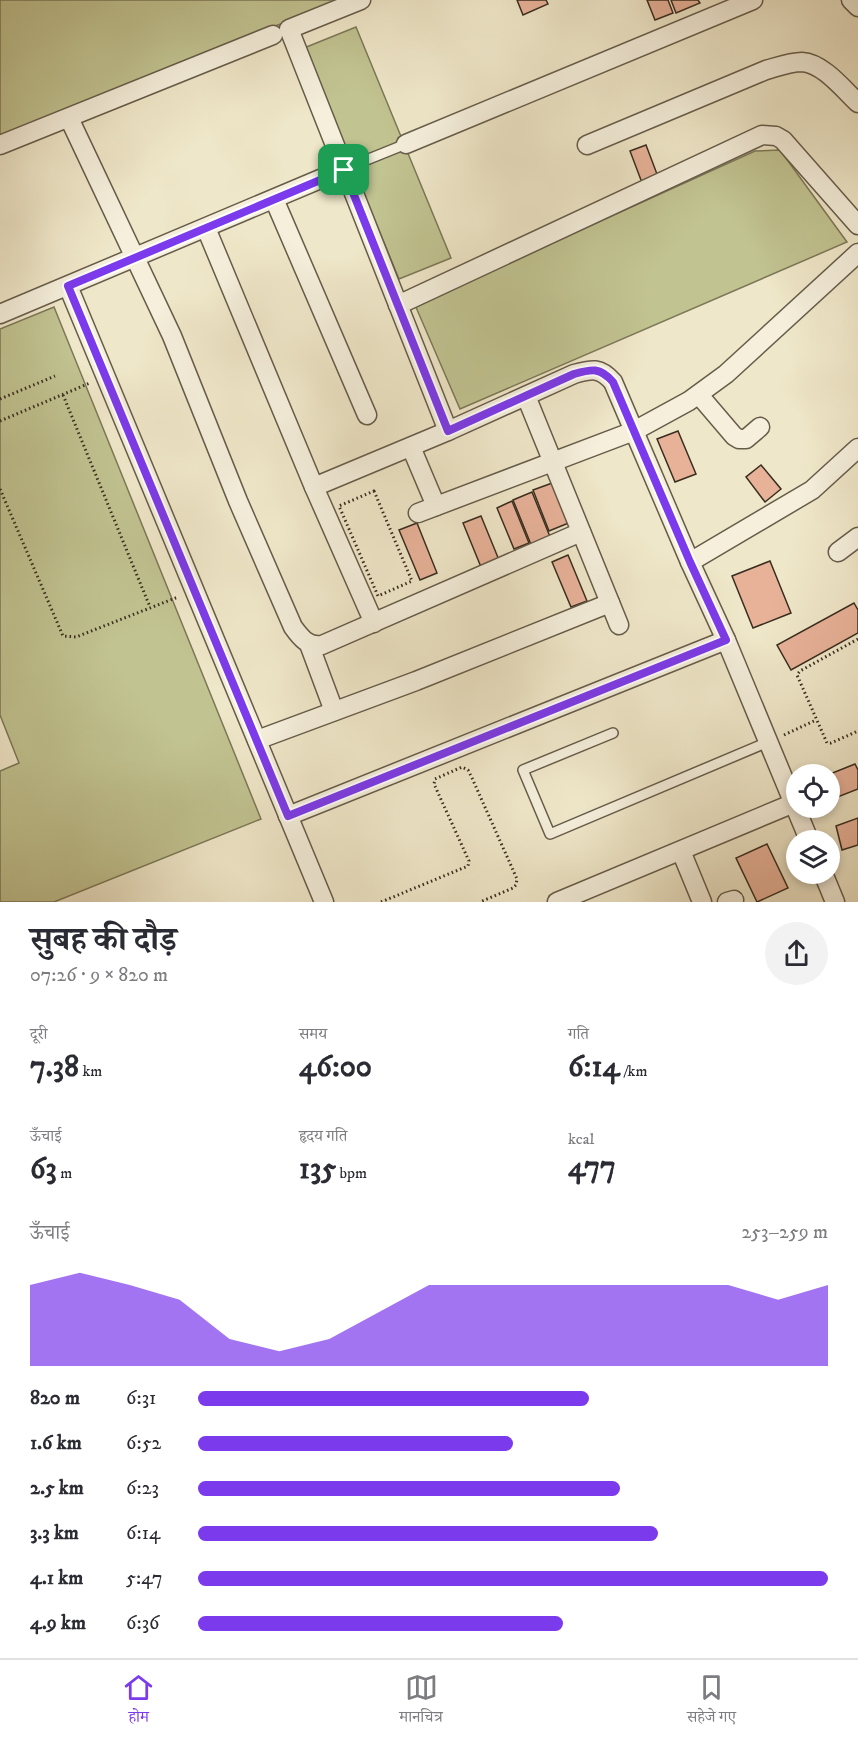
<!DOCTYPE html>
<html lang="hi">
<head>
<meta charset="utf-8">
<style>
	body { margin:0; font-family:"IM FELL DW Pica","Noto Serif Devanagari",serif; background:#f2f2f3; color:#2b2b33; height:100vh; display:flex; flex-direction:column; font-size:22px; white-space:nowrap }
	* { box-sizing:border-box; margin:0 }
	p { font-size:20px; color:#7c7c81 }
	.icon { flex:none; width:33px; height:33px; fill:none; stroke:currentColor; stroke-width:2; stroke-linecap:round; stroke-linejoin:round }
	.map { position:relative; height:902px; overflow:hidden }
	.sheet { display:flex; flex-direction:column; background:#fff; flex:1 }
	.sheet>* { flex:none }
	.fabs { position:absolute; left:786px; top:764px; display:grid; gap:12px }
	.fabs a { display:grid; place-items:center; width:54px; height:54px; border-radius:50%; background:#fff; box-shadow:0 3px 9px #0003; font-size:30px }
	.pin { position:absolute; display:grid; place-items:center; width:51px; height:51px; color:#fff; margin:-26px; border-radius:12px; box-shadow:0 3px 9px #0006 }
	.round { display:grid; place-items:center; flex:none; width:63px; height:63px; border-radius:32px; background:#f2f2f3 }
	.head { display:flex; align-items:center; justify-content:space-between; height:102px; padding:0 30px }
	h1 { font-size:33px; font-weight:700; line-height:45px }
	.figures { display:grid; grid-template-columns:repeat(3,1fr); gap:9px; height:102px; padding:6px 30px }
	.figures div { display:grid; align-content:center }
	.figures b { font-size:30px; font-weight:700 }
	.figures small { font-size:16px; font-weight:400 }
	.figures p { font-size:16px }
	.chart { height:168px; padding:12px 30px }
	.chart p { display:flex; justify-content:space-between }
	.chart svg { width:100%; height:108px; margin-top:6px; fill:#7c3aed; opacity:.7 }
	ul { padding:0 30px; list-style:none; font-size:20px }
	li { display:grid; grid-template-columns:96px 72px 1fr; align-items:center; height:45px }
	li i { height:15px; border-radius:8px; background:#7c3aed }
	.dock { display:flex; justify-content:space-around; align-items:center; height:84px; border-top:2px solid #e1e1e2; background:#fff; font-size:16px; color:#7c7c81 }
	.dock a { display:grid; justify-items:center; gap:3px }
	.dock .current { color:#7c3aed }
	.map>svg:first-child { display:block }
</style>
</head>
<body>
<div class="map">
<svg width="858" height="902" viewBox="0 0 858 902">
	<rect width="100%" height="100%" fill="#efe7c9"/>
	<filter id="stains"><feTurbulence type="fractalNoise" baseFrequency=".00333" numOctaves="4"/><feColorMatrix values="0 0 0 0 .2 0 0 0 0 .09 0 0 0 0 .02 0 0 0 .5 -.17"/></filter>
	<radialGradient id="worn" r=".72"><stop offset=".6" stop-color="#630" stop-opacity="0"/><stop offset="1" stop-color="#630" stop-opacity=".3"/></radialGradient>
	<g fill="#c1c391" stroke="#7c7858" stroke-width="1.5">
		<path d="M0,0H340L0,137Z"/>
		<path d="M356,27L451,258L399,279L304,48Z"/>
		<path d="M780,150L847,242L460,409L415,305L755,151Z"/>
		<path d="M54,307L261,819L54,902H0V771L19,763L0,715V329Z"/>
	</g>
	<g fill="#e8b299" stroke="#382d1f" stroke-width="1.5">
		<path d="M517,0H546L548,4L523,15Z"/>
		<path d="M647,0H668L673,13L655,20Z"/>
		<path d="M671,0H698L700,3L676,13Z"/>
		<path d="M646,145L660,182L644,188L630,151Z"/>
		<path d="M678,431L696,474L675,482L657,439Z"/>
		<path d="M761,465L781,489L765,502L746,477Z"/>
		<path d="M555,482L571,522L549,531L533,490Z"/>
		<path d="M532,492L551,539L532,547L513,500Z"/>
		<path d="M512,501L529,543L514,549L497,508Z"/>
		<path d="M481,516L499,560L481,567L463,523Z"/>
		<path d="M417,523L437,573L420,580L399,530Z"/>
		<path d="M568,555L587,601L571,607L552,562Z"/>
		<path d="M770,561L791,613L753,628L732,576Z"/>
		<path d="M854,603L858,610V633L791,670L777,645Z"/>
		<path d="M855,764L858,770V789L830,800V774Z"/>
		<path d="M858,818V845L842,850L836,826Z"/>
		<path d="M767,844L788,888L757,902L736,858Z"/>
	</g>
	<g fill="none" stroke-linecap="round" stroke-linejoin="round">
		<defs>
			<g id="lane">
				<path d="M344,169L406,144"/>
				<path d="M613,733L523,770L550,834L768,742"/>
			</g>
			<g id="street">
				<path d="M361,0L289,29L448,431"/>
				<path d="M851,0L858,7"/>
				<path d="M69,118L172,336L238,501L293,627C301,638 308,647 322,645L581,532"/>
				<path d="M406,144L753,0"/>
				<path d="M0,145L273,35"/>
				<path d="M587,145L766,70C777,67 790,62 802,62C823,63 844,90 858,103"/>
				<path d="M274,199L367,415"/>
				<path d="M206,228L314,487L374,623"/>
				<path d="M68,286L324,902"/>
				<path d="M398,305L762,135L776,136L783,140L858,225"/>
				<path d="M0,314L344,169"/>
				<path d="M699,395L734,436L739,439H746L760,427"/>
				<path d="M526,396L619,625"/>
				<path d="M411,447L436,506"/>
				<path d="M314,487L448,431L574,374C592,369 600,367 613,382L690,562L726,640L809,840"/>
				<path d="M418,513L634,431L689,401L726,374L858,253"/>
				<path d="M838,552L858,537"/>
				<path d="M690,562L812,490L858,448"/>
				<path d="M309,644L334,711"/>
				<path d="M257,740L416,681L610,603"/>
				<path d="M288,816L726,640"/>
				<path d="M681,851L702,902"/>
				<path d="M823,873L835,902"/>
				<path d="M557,902L794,803"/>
				<path d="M727,902L734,900"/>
			</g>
		</defs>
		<use href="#lane" stroke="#665c4a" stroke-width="12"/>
		<use href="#street" stroke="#665c4a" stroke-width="21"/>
		<g stroke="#382d1f" stroke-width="3" stroke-dasharray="1.5 3" stroke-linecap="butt">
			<path d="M63,395L150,607"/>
			<path d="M0,399L55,376"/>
			<path d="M0,421L90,383"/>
			<path d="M0,489L63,636L76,637L178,597"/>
			<path d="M374,491L412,581L378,596L339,506Z"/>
			<path d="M858,639L800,671L797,675L827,743H831L858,731"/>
			<path d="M784,735L816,720"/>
			<path d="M381,902L468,866L469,861L434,784L435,779L462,767L468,770L472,778L517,879L516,885L513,888L480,902"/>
		</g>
		<use href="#lane" stroke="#f5efdc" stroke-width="9"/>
		<use href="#street" stroke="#f5efdc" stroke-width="18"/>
	</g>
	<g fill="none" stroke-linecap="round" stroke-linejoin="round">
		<defs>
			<path id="route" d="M344,170L448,431L574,374C592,369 600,367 613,382L690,562L726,640L288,816L68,286Z"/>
		</defs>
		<use href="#route" stroke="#fff" stroke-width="12"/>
		<use href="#route" stroke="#7c3aed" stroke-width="8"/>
	</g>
	<rect width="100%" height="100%" filter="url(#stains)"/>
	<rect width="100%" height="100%" fill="url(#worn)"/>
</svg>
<div class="fabs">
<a><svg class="icon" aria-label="locate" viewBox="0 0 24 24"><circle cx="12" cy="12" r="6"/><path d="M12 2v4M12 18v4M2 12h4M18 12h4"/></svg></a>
<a><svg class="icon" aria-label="layers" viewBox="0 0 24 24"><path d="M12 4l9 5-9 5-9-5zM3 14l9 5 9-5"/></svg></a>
</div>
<div class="pin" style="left:344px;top:170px;background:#1e9e55"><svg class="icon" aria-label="arrive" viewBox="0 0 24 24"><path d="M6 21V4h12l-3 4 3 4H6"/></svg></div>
</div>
<section class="sheet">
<div class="head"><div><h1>सुबह की दौड़</h1><p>07:26 · 9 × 820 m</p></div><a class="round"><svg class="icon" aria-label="share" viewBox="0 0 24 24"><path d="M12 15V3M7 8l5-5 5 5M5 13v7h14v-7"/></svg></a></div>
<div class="figures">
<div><p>दूरी</p><b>7.38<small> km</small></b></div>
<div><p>समय</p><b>46:00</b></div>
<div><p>गति</p><b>6:14<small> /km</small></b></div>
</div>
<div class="figures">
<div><p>ऊँचाई</p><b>63<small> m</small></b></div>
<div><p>हृदय गति</p><b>135<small> bpm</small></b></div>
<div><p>kcal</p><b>477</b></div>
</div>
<div class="chart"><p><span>ऊँचाई</span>253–259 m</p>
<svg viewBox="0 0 160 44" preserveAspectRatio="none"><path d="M0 44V11L10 6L20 11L30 17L40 33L50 38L60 33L70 22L80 11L90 11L100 11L110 11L120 11L130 11L140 11L150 17L160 11V44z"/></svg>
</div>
<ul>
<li><b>820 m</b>6:31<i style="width:62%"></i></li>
<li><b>1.6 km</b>6:52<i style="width:50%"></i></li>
<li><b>2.5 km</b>6:23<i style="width:67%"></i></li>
<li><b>3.3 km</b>6:14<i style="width:73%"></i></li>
<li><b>4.1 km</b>5:47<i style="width:100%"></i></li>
<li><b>4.9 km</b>6:36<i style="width:58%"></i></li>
</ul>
</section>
<nav class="dock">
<a class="current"><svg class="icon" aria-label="home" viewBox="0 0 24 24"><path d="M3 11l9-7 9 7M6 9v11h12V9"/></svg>होम</a>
<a><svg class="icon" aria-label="map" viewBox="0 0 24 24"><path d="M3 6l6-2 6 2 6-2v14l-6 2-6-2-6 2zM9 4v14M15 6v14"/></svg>मानचित्र</a>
<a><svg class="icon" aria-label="saved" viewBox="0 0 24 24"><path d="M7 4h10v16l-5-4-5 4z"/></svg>सहेजे गए</a>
</nav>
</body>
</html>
